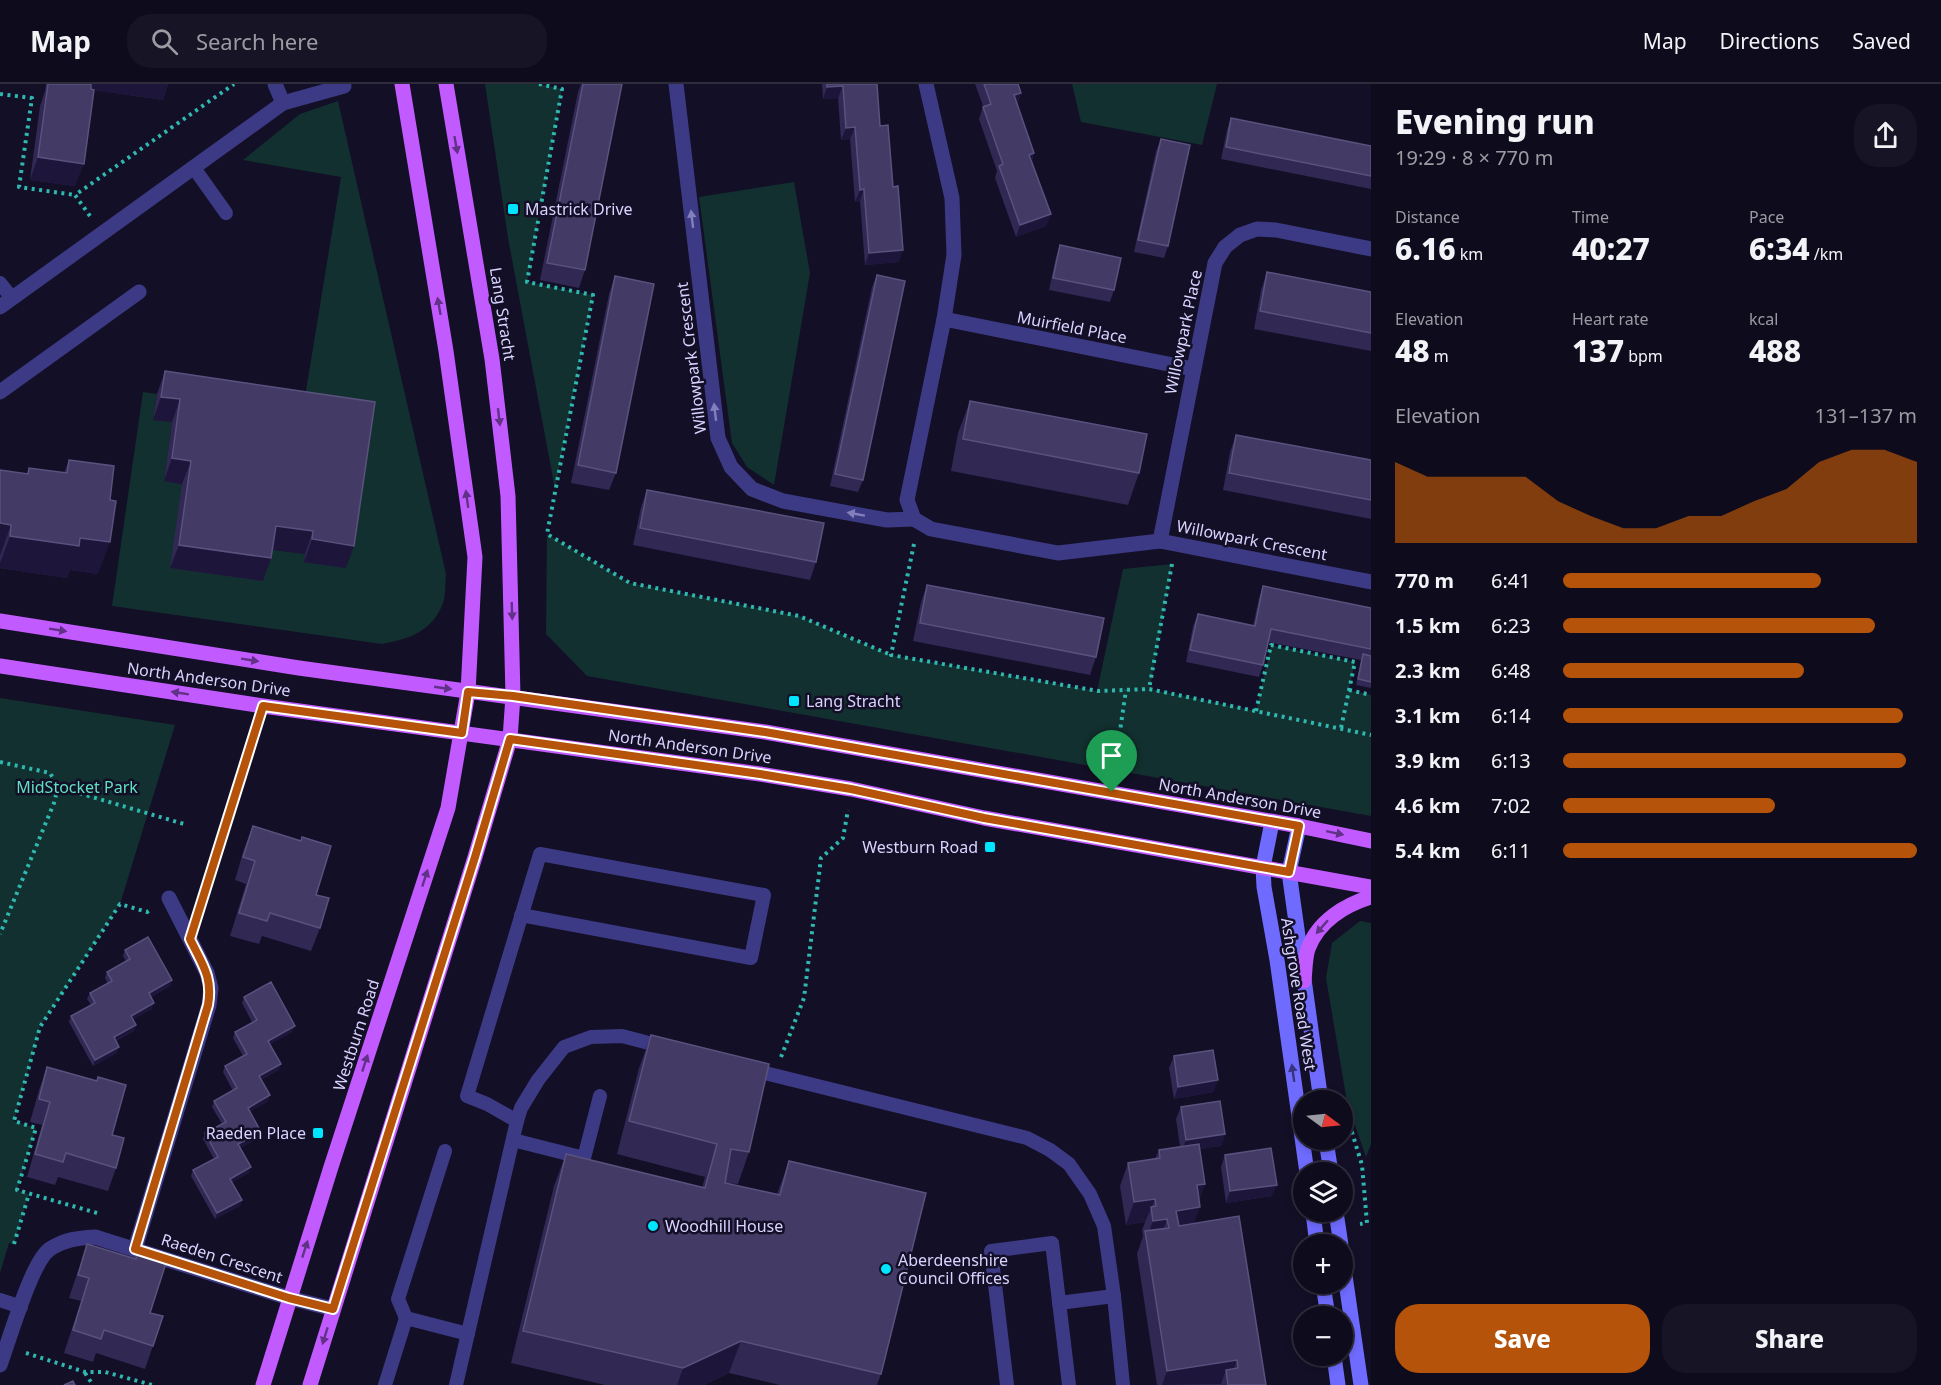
<!DOCTYPE html>
<html lang="en">
<head>
<meta charset="utf-8">
<style>
	body { margin:0; font-family:"Noto Sans",sans-serif; background:#171425; color:#f1f3f6; height:100vh; display:flex; flex-direction:column; font-size:22px; white-space:nowrap }
	* { box-sizing:border-box; margin:0 }
	p { font-size:20px; color:#9b9ba3 }
	.icon { flex:none; width:33px; height:33px; fill:none; stroke:currentColor; stroke-width:2; stroke-linecap:round; stroke-linejoin:round }
	.map { position:relative; flex:1; overflow:hidden }
	.side { display:flex; flex-direction:column; background:#0e0b1c; width:570px }
	.side>* { flex:none }
	.needle { width:39px; rotate:105deg }
	.fabs { position:absolute; left:1293px; top:1006px; display:grid; gap:12px }
	.fabs a { display:grid; place-items:center; width:60px; height:60px; border-radius:50%; background:#0e0b1c; box-shadow:0 3px 9px #0003,0 0 0 2px #2e2b3b; font-size:30px }
	.pin { position:absolute; display:grid; place-items:center; width:51px; height:51px; color:#fff; margin:-62px -26px; border-radius:50% 50% 50% 0; rotate:-45deg; box-shadow:0 0 6px #0007 }
	.pin .icon { rotate:45deg }
	.round { display:grid; place-items:center; flex:none; width:63px; height:63px; border-radius:24px; background:#171425 }
	.head { display:flex; align-items:center; justify-content:space-between; height:102px; padding:0 24px }
	h1 { font-size:33px; font-weight:800; line-height:45px }
	.stats { display:grid; grid-template-columns:repeat(3,1fr); gap:9px; height:102px; padding:6px 24px }
	.stats div { display:grid; align-content:center }
	.stats b { font-size:30px; font-weight:800 }
	.stats small { font-size:16px; font-weight:400 }
	.stats p { font-size:16px }
	.chart { height:168px; padding:12px 24px }
	.chart p { display:flex; justify-content:space-between }
	.chart svg { width:100%; height:108px; margin-top:6px; fill:#b45309; opacity:.7 }
	.cta { display:flex; gap:12px; margin-top:auto; padding:12px 24px }
	.cta a { flex:1; height:69px; border-radius:24px; background:#b45309; color:#fff; font-size:24px; font-weight:800; line-height:69px; text-align:center }
	.cta a+a { background:#171425; color:#f1f3f6 }
	ul { padding:0 24px; list-style:none; font-size:20px }
	li { display:grid; grid-template-columns:96px 72px 1fr; align-items:center; height:45px }
	li i { height:15px; border-radius:8px; background:#b45309 }
	header { display:flex; align-items:center; gap:36px; box-sizing:border-box; height:84px; padding:0 30px; background:#0e0b1c; border-bottom:2px solid #2e2b3b }
	header strong { font-size:28px }
	nav { display:flex; gap:33px; margin-inline-start:auto; font-size:21px }
	.search { width:420px; height:54px; background:#171425; display:flex; align-items:center; gap:15px; box-sizing:border-box; padding:0 21px; border-radius:24px; color:#9b9ba3; font-size:22px }
	main { display:flex; flex:1; min-height:0 }
	.map>svg:first-child { display:block }
</style>
</head>
<body>
<header>
<strong>Map</strong>
<div class="search"><svg class="icon" aria-label="search" viewBox="0 0 24 24"><circle cx="10" cy="10" r="6"/><path d="M15 15l6 6"/></svg>Search here</div>
<nav><a>Map</a><a>Directions</a><a>Saved</a></nav>
</header>
<main>
<div class="map">
<svg width="1371" height="1301" viewBox="0 0 1371 1301">
	<rect width="100%" height="100%" fill="#130f26"/>
	<g fill="#12302f">
		<path d="M485,0H539L562,5L527,198L593,211L555,405L508,154Z"/>
		<path d="M1072,0H1217L1202,61L1081,38Z"/>
		<path d="M338,17L446,490C445,499 446,511 443,519C432,548 409,555 382,560L112,522L143,308L157,310L153,336L172,338L164,397L182,400L268,465L305,470L304,478L346,484L302,331L341,93L243,76L300,30Z"/>
		<path d="M794,98L810,189L774,401L747,383L732,359L699,113Z"/>
		<path d="M547,450L630,499L799,532L891,571L1097,607L1123,485L1172,480L1150,605L1256,627L1271,561L1355,578L1349,606L1371,611V732L587,592L546,550Z"/>
		<path d="M0,614L175,641L120,820L40,943L14,1037L36,1044L17,1106L29,1110L14,1160L9,1159L0,1189Z"/>
		<path d="M1360,837L1371,839V1060L1366,1073L1347,1018L1326,894L1332,859Z"/>
	</g>
	<g fill="none" stroke-linecap="round" stroke-linejoin="round">
		<g stroke="#2fb8b0" stroke-width="4" stroke-dasharray="3 4.5" stroke-linecap="butt">
			<path d="M539,0L562,5L527,198L593,211L547,450L630,499L799,532L891,571"/>
			<path d="M0,10L32,14L19,103L75,111"/>
			<path d="M90,132L75,111L234,0"/>
			<path d="M914,460L891,571L1098,607L1149,605"/>
			<path d="M1172,480L1149,605L1371,651"/>
			<path d="M1349,606L1371,611"/>
			<path d="M1256,627L1271,561L1355,578L1341,644"/>
			<path d="M0,678L50,689L58,703L54,719L0,850"/>
			<path d="M1114,688L1126,606"/>
			<path d="M58,703L184,740"/>
			<path d="M200,825L256,643"/>
			<path d="M781,973L804,914L821,774L843,754L848,726"/>
			<path d="M1343,1019L1362,1081L1367,1139L1360,1140"/>
			<path d="M97,1129L17,1106L36,1044L14,1037L40,943L120,820L147,828L150,826"/>
			<path d="M14,1160L29,1110"/>
			<path d="M26,1269L85,1288H105L152,1301"/>
			<path d="M85,1289L93,1301"/>
		</g>
		<g stroke="#3d3a85" stroke-width="14">
			<path d="M194,84L226,129"/>
			<path d="M0,199L12,214"/>
			<path d="M749,985L1027,1054L1050,1066L1069,1080L1090,1110L1104,1142L1114,1212L1123,1301"/>
			<path d="M517,1037L487,1020L467,1012L540,770L764,811L751,874L521,831"/>
			<path d="M513,1056L584,1074L600,1012"/>
			<path d="M0,1216L21,1223"/>
			<path d="M1059,1219L1114,1212"/>
			<path d="M406,1234L398,1215L445,1067"/>
			<path d="M385,1301L406,1234L468,1250"/>
			<path d="M456,1301L517,1037L521,1024L538,996L564,963L591,953L622,952L664,963"/>
			<path d="M1007,1301L991,1167L1052,1159L1069,1301"/>
		</g>
		<g stroke="#3d3a85" stroke-width="15">
			<path d="M275,0L283,19"/>
			<path d="M676,0L718,354L731,383L752,405L783,417L887,436L914,435"/>
			<path d="M926,0L952,114L954,171L944,235L907,416L914,435L931,445L1058,469L1160,457L1371,498"/>
			<path d="M0,223L283,19L344,2"/>
			<path d="M944,235L1193,285"/>
			<path d="M0,308L139,208"/>
			<path d="M1160,457L1215,179L1225,163L1240,151L1257,145L1276,146L1371,165"/>
			<path d="M135,1165L209,921L211,904L207,889L169,814"/>
			<path d="M0,1281C9,1257 32,1176 50,1165C65,1155 79,1154 95,1153L289,1214L333,1225"/>
		</g>
		<g stroke="#6f6bff" stroke-width="15">
			<path d="M1272,738L1263,783L1264,803L1277,876L1307,1089"/>
			<path d="M1299,742L1289,788L1321,1017"/>
			<path d="M1326,1056L1331,1089"/>
			<path d="M1313,1128L1317,1161"/>
			<path d="M1336,1128L1341,1161"/>
			<path d="M1342,1171L1361,1301"/>
			<path d="M1323,1200L1328,1233"/>
			<path d="M1334,1272L1338,1301"/>
		</g>
		<g stroke="#c25bff" stroke-width="15">
			<path d="M0,537L299,584L765,648L1299,742L1371,757"/>
			<path d="M0,582L263,622L760,690L851,705L984,734L1371,803"/>
			<path d="M1304,897C1305,887 1305,874 1308,865C1318,837 1345,821 1371,813"/>
			<path d="M263,1301L331,1083L448,724L468,608L475,473L446,267L402,0"/>
			<path d="M310,1301L475,773L510,655L513,612L508,412L492,275L446,0"/>
		</g>
	</g>
	<g fill="#312854">
		<path d="M45,0H168L163,16L94,6L75,102L30,96L40,22L45,7L46,0Z"/>
		<path d="M581,0H622L585,186L579,204L540,196L578,8Z"/>
		<path d="M822,0H877L880,42L899,178L865,181L860,117L855,118L850,55L841,56L838,14L823,15Z"/>
		<path d="M975,0H1018L1021,9L1017,21L1034,69L1032,76L1051,130L1046,142L1016,153L995,94L997,87L979,35L983,22Z"/>
		<path d="M1231,34L1371,62V105L1221,75L1227,46Z"/>
		<path d="M1161,55L1168,162L1164,174L1134,168L1156,67Z"/>
		<path d="M1060,161L1114,206L1110,218L1049,206L1056,173Z"/>
		<path d="M1267,188L1371,208V267L1254,245L1261,206Z"/>
		<path d="M877,191L863,396L858,408L830,402L872,203Z"/>
		<path d="M615,192L616,389L609,406L571,399L609,210Z"/>
		<path d="M165,287L346,484L304,478L305,470L272,465L263,497L170,484L182,400L164,397L172,338L153,336L157,310Z"/>
		<path d="M970,317L1139,389L1128,421L951,387L958,349Z"/>
		<path d="M1236,351L1371,376V435L1223,406L1230,368Z"/>
		<path d="M69,376L98,490L70,486L67,494L0,484V386L27,390L29,384L64,389Z"/>
		<path d="M647,406L816,478L810,496L633,461L641,423Z"/>
		<path d="M927,501L1096,573L1090,591L913,557L921,518Z"/>
		<path d="M1263,502L1371,524V604L1356,601L1361,576L1268,558L1263,581L1259,593L1186,578L1193,542L1198,530L1253,542L1259,514Z"/>
		<path d="M253,742L316,811L320,844L311,867L262,852L259,860L230,852L246,800L235,796L244,765Z"/>
		<path d="M125,866L172,896L170,902L151,913L152,925L133,935L136,941L134,947L116,957L117,969L93,982L69,938L71,932L91,921L87,915L90,909L108,900L105,894L107,888L126,877L123,872Z"/>
		<path d="M244,913L292,948L270,960L279,986L261,996L270,1011L267,1018L250,1027L261,1048L259,1054L240,1064L249,1089L232,1098L242,1116L240,1122L215,1135L191,1092L193,1086L214,1075L203,1055L205,1049L222,1040L212,1023L214,1017L233,1007L223,988L225,982L243,972L233,954L235,948L252,938L242,919Z"/>
		<path d="M651,951L749,1068L738,1100L725,1099L777,1110L789,1077L881,1290L877,1301H780L729,1289L704,1301H605L511,1279L554,1102L566,1070L702,1104L705,1093L617,1070L639,984Z"/>
		<path d="M1174,972L1214,1008L1174,1015L1169,984Z"/>
		<path d="M47,983L112,1051L116,1084L108,1107L58,1093L55,1101L27,1093L42,1041L30,1038L39,1006Z"/>
		<path d="M1181,1023L1225,1050L1221,1062L1199,1065L1205,1100L1199,1116L1194,1139L1266,1301H1157L1137,1170L1143,1152L1142,1146L1145,1138L1126,1141L1120,1102L1128,1079L1155,1075L1159,1066L1180,1062L1176,1035Z"/>
		<path d="M1225,1071L1272,1112L1226,1119L1221,1083Z"/>
		<path d="M87,1160L150,1229L153,1262L145,1285L96,1269L93,1278L64,1269L81,1217L69,1214Z"/>
	</g>
	<g fill="#1d163a">
		<path d="M88,0H168L163,16L86,5Z"/>
		<path d="M843,2L838,14L823,15L827,3Z"/>
		<path d="M1021,9L1017,21L1014,11Z"/>
		<path d="M855,43L850,55L841,56L846,44Z"/>
		<path d="M1034,69L1030,81L1029,71Z"/>
		<path d="M38,73L84,80L75,102L30,96Z"/>
		<path d="M864,105L860,117L855,118L860,106Z"/>
		<path d="M1051,130L1046,142L1016,153L1020,141Z"/>
		<path d="M903,166L899,178L865,181L869,169Z"/>
		<path d="M161,313L180,315L172,338L153,336Z"/>
		<path d="M172,374L191,377L182,400L164,397Z"/>
		<path d="M0,439L11,441L0,472Z"/>
		<path d="M276,442L313,447L305,470L267,465Z"/>
		<path d="M10,452L80,454L110,458L98,490L70,486L67,494L0,484V479Z"/>
		<path d="M312,455L354,462L346,484L304,478Z"/>
		<path d="M179,461L271,474L263,497L170,484Z"/>
		<path d="M172,896L170,902L147,915L149,909Z"/>
		<path d="M154,919L152,925L129,938L131,932Z"/>
		<path d="M136,941L134,947L111,959L114,953Z"/>
		<path d="M295,942L292,948L266,963L268,957Z"/>
		<path d="M119,963L117,969L93,982L95,976Z"/>
		<path d="M281,980L279,986L257,998L259,992Z"/>
		<path d="M1218,996L1214,1008L1174,1015L1178,1003Z"/>
		<path d="M270,1011L267,1018L246,1030L248,1024Z"/>
		<path d="M261,1048L259,1054L236,1066L238,1060Z"/>
		<path d="M1225,1050L1221,1062L1181,1068L1186,1056Z"/>
		<path d="M251,1083L249,1089L228,1101L230,1095Z"/>
		<path d="M1205,1100L1197,1123V1101Z"/>
		<path d="M1277,1101L1272,1112L1226,1119L1230,1107Z"/>
		<path d="M1155,1115L1145,1138L1126,1141L1134,1118Z"/>
		<path d="M242,1116L240,1122L215,1135L217,1129Z"/>
		<path d="M1200,1123L1192,1146L1168,1150L1176,1127Z"/>
		<path d="M1167,1135L1159,1157L1146,1155L1153,1137Z"/>
		<path d="M741,1257L729,1289L704,1301H677L683,1284Z"/>
		<path d="M1237,1276L1229,1299L1226,1286L1221,1300L1162,1301L1167,1287Z"/>
	</g>
	<g fill="#433a66" stroke="#5a527e" stroke-width="1.5">
		<path d="M48,0H91V5L94,6L84,80L38,73Z"/>
		<path d="M583,0H622L585,186L547,179Z"/>
		<path d="M827,0H877L880,42L888,41L893,103L898,102L903,166L869,169L864,105L860,106L855,43L846,44L843,2L827,3Z"/>
		<path d="M984,0H1018L1021,9L1014,11L1034,69L1029,71L1051,130L1020,141L999,82L1003,80L983,23L991,20Z"/>
		<path d="M1231,34L1371,62V92L1226,63Z"/>
		<path d="M1161,55L1190,61L1168,162L1138,156Z"/>
		<path d="M1060,161L1121,174L1114,206L1053,194Z"/>
		<path d="M1267,188L1371,208V249L1260,227Z"/>
		<path d="M877,191L905,197L863,396L835,390Z"/>
		<path d="M615,192L654,200L616,389L578,381Z"/>
		<path d="M165,287L375,318L354,462L312,455L313,447L276,442L271,474L179,461L191,377L172,374L180,315L161,313Z"/>
		<path d="M970,317L1147,350L1139,389L963,355Z"/>
		<path d="M1236,351L1371,376V416L1229,389Z"/>
		<path d="M69,376L114,382L110,416L116,417L110,458L80,454L79,462L10,452L11,441L0,439V386L28,390L29,384L67,389Z"/>
		<path d="M647,406L824,439L816,478L640,444Z"/>
		<path d="M927,501L1104,534L1096,573L920,539Z"/>
		<path d="M1263,502L1371,524V565L1271,545L1263,581L1190,566L1198,530L1255,542Z"/>
		<path d="M1363,570L1371,572V598L1358,595Z"/>
		<path d="M253,742L301,757L302,753L331,762L316,811L329,814L320,844L270,829L267,837L239,829L255,777L243,773Z"/>
		<path d="M148,853L172,896L149,909L154,919L131,932L136,941L114,953L119,963L95,976L71,932L95,919L90,909L112,897L107,888L130,875L125,866Z"/>
		<path d="M271,898L295,942L268,957L281,980L259,992L270,1011L248,1024L261,1048L238,1060L251,1083L230,1095L242,1116L217,1129L193,1086L218,1073L205,1049L226,1038L214,1017L237,1004L225,982L247,970L235,948L257,936L244,913Z"/>
		<path d="M651,951L769,980L749,1068L731,1065L725,1099L780,1111L789,1077L926,1109L881,1290L741,1257L683,1284L523,1247L566,1070L705,1104L717,1060L629,1037Z"/>
		<path d="M1213,966L1218,996L1178,1003L1174,972Z"/>
		<path d="M47,983L97,997L98,993L126,1001L112,1051L124,1054L116,1084L66,1069L63,1078L35,1070L50,1018L39,1015Z"/>
		<path d="M1220,1017L1225,1050L1186,1056L1181,1023Z"/>
		<path d="M1199,1060L1205,1100L1197,1101L1200,1123L1176,1127L1179,1142L1239,1132L1266,1301H1228L1226,1286L1238,1284L1237,1276L1167,1287L1145,1147L1169,1144L1167,1135L1153,1137L1151,1123L1156,1122L1155,1115L1134,1118L1128,1079L1160,1074L1159,1066Z"/>
		<path d="M1271,1064L1277,1101L1230,1107L1225,1071Z"/>
		<path d="M87,1160L136,1175L137,1170L166,1179L150,1229L163,1232L153,1262L104,1246L101,1255L73,1246L89,1194L78,1191Z"/>
		<path d="M73,1297L75,1301H64Z"/>
	</g>
	<defs><path id="oneway-solid" d="M-6-.8H1V-3.2L6.5 0L1 3.2V.8H-6Z" transform="scale(1.5)"/></defs>
	<g fill="#623188">
		<use href="#oneway-solid" transform="translate(456 61) rotate(80)"/>
		<use href="#oneway-solid" transform="translate(439 222) rotate(-100)"/>
		<use href="#oneway-solid" transform="translate(499 333) rotate(83)"/>
		<use href="#oneway-solid" transform="translate(467 415) rotate(-98)"/>
		<use href="#oneway-solid" transform="translate(512 527) rotate(88)"/>
		<use href="#oneway-solid" transform="translate(58 546) rotate(9)"/>
		<use href="#oneway-solid" transform="translate(250 576) rotate(9)"/>
		<use href="#oneway-solid" transform="translate(443 604) rotate(8)"/>
		<use href="#oneway-solid" transform="translate(180 609) rotate(-171)"/>
		<use href="#oneway-solid" transform="translate(1335 749) rotate(12)"/>
		<use href="#oneway-solid" transform="translate(425 794) rotate(-72)"/>
		<use href="#oneway-solid" transform="translate(1322 843) rotate(131)"/>
		<use href="#oneway-solid" transform="translate(365 979) rotate(-72)"/>
		<use href="#oneway-solid" transform="translate(305 1165) rotate(-72)"/>
		<use href="#oneway-solid" transform="translate(325 1252) rotate(107)"/>
	</g>
	<g fill="#837fbc">
		<use href="#oneway-solid" transform="translate(692 135) rotate(-97)"/>
		<use href="#oneway-solid" transform="translate(715 328) rotate(-97)"/>
		<use href="#oneway-solid" transform="translate(856 430) rotate(-170)"/>
	</g>
	<use fill="#38347d" href="#oneway-solid" transform="translate(1293 989) rotate(-98)"/>
	<g fill="none" stroke-linecap="round" stroke-linejoin="round">
		<defs>
			<path id="route" d="M468,608L513,612L765,648L1299,742L1289,788L984,734L851,705L760,690L510,655L475,773L333,1225L289,1214L135,1165L208,921C213,893 202,880 190,855L263,622L462,649Z"/>
		</defs>
		<use href="#route" stroke="#fff" stroke-width="12"/>
		<use href="#route" stroke="#b45309" stroke-width="8"/>
	</g>
	<g fill="#00e5ff" stroke="#130f26" stroke-width="2">
		<rect x="507" y="119" width="12" height="12" rx="3"/>
		<rect x="788" y="611" width="12" height="12" rx="3"/>
		<rect x="984" y="757" width="12" height="12" rx="3"/>
		<rect x="312" y="1043" width="12" height="12" rx="3"/>
		<circle cx="653" cy="1142" r="6"/>
		<circle cx="886" cy="1185" r="6"/>
	</g>
	<g text-anchor="middle" dominant-baseline="central" stroke-width="5" stroke-linejoin="round" paint-order="stroke">
		<g font-size="16" fill="#d9d4ff" stroke="#130f26" text-anchor="start">
			<text x="525" y="125">Mastrick Drive</text>
			<text x="806" y="617">Lang Stracht</text>
			<text x="978" y="763" text-anchor="end">Westburn Road</text>
			<text x="306" y="1049" text-anchor="end">Raeden Place</text>
			<text x="665" y="1142">Woodhill House</text>
			<text x="898" y="1176">Aberdeenshire<tspan x="898" dy="18">Council Offices</tspan></text>
		</g>
		<g font-size="16" fill="#d9d4ff" stroke="#130f26">
			<text transform="translate(503 230) rotate(81)">Lang Stracht</text>
			<text transform="translate(1072 243) rotate(11)">Muirfield Place</text>
			<text transform="translate(1183 248) rotate(-78)">Willowpark Place</text>
			<text transform="translate(691 274) rotate(-97)">Willowpark Crescent</text>
			<text transform="translate(1252 456) rotate(11)">Willowpark Crescent</text>
			<text transform="translate(209 595) rotate(8)">North Anderson Drive</text>
			<text transform="translate(690 662) rotate(8)">North Anderson Drive</text>
			<text transform="translate(1240 714) rotate(10)">North Anderson Drive</text>
			<text transform="translate(1299 910) rotate(81)">Ashgrove Road West</text>
			<text transform="translate(356 951) rotate(-72)">Westburn Road</text>
			<text transform="translate(222 1174) rotate(18)">Raeden Crescent</text>
		</g>
		<g font-size="16" fill="#5fe0c0" stroke="#130f26">
			<text x="77" y="703">MidStocket Park</text>
		</g>
	</g>
</svg>
<div class="fabs">
<a><svg class="needle" viewBox="-14 -14 28 28"><path d="M0-13l5 13h-10z" fill="#e53935"/><path d="M0 13l5-13h-10z" fill="#9b9ba3"/></svg></a>
<a><svg class="icon" aria-label="layers" viewBox="0 0 24 24"><path d="M12 4l9 5-9 5-9-5zM3 14l9 5 9-5"/></svg></a>
<a>+</a>
<a>−</a>
</div>
<div class="pin" style="left:1112px;top:708px;background:#1e9e55"><svg class="icon" aria-label="arrive" viewBox="0 0 24 24"><path d="M6 21V4h12l-3 4 3 4H6"/></svg></div>
</div>
<section class="side">
<div class="head"><div><h1>Evening run</h1><p>19:29 · 8 × 770 m</p></div><a class="round"><svg class="icon" aria-label="share" viewBox="0 0 24 24"><path d="M12 15V3M7 8l5-5 5 5M5 13v7h14v-7"/></svg></a></div>
<div class="stats">
<div><p>Distance</p><b>6.16<small> km</small></b></div>
<div><p>Time</p><b>40:27</b></div>
<div><p>Pace</p><b>6:34<small> /km</small></b></div>
</div>
<div class="stats">
<div><p>Elevation</p><b>48<small> m</small></b></div>
<div><p>Heart rate</p><b>137<small> bpm</small></b></div>
<div><p>kcal</p><b>488</b></div>
</div>
<div class="chart"><p><span>Elevation</span>131–137 m</p>
<svg viewBox="0 0 160 44" preserveAspectRatio="none"><path d="M0 44V11L10 17L20 17L30 17L40 17L50 27L60 33L70 38L80 38L90 33L100 33L110 27L120 22L130 11L140 6L150 6L160 11V44z"/></svg>
</div>
<ul>
<li><b>770 m</b>6:41<i style="width:73%"></i></li>
<li><b>1.5 km</b>6:23<i style="width:88%"></i></li>
<li><b>2.3 km</b>6:48<i style="width:68%"></i></li>
<li><b>3.1 km</b>6:14<i style="width:96%"></i></li>
<li><b>3.9 km</b>6:13<i style="width:97%"></i></li>
<li><b>4.6 km</b>7:02<i style="width:60%"></i></li>
<li><b>5.4 km</b>6:11<i style="width:100%"></i></li>
</ul>
<div class="cta"><a>Save</a><a>Share</a></div>
</section>
</main>
</body>
</html>
